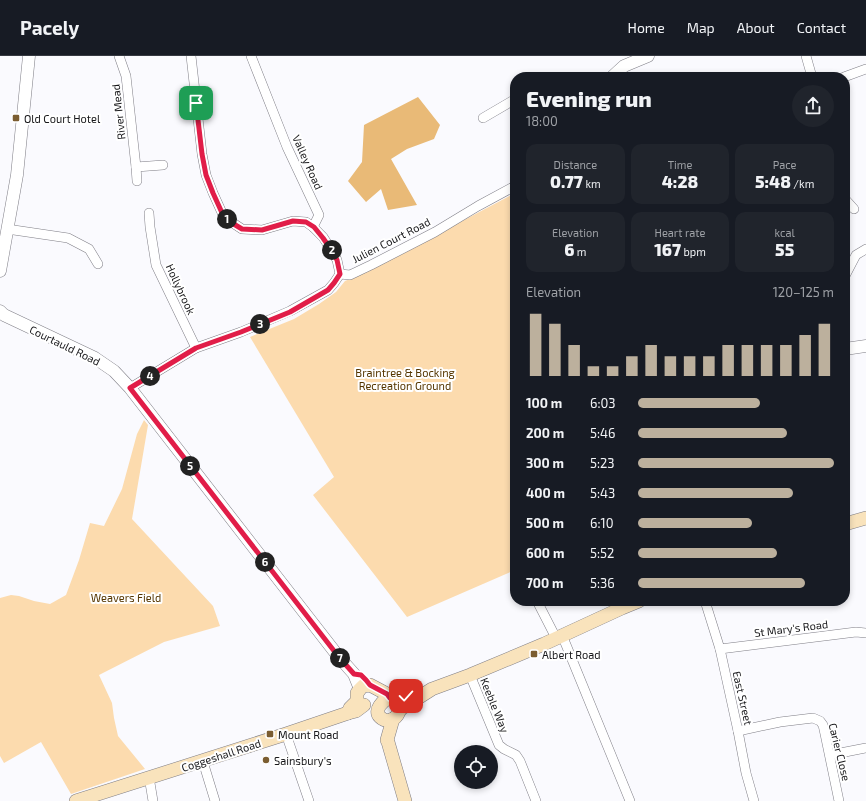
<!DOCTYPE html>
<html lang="en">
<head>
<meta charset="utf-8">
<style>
	body { margin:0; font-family:"Exo 2",sans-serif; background:#20242c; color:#f1f3f6; height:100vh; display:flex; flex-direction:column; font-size:15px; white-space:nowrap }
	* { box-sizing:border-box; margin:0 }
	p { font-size:13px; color:#9ea1a6 }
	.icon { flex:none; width:22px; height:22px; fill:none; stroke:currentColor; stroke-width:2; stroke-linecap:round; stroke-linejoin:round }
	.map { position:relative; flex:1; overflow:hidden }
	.details { position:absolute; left:510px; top:16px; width:340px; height:534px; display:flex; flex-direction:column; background:#171b24; border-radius:16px; box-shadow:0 2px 6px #0003 }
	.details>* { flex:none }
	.controls { position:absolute; left:454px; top:689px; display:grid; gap:8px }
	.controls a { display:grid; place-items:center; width:44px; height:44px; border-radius:50%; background:#171b24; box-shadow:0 2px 6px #0003; font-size:20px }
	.pin { position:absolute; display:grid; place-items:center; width:34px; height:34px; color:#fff; margin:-17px; border-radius:8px; box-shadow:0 2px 6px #0006 }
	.km { position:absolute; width:20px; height:20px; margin:-10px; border-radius:50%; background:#222; color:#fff; font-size:11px; line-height:20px; text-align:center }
	.round { display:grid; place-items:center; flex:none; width:42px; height:42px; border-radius:21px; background:#20242c }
	.headline { display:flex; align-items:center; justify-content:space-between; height:68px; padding:0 16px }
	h1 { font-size:22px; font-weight:800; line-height:30px }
	.stats { display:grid; grid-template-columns:repeat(3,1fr); gap:6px; height:68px; padding:4px 16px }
	.stats div { display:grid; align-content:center; border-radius:10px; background:#20242c; text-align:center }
	.stats b { font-size:17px; font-weight:800 }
	.stats small { font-size:11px; font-weight:400 }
	.stats p { font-size:11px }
	.chart { height:112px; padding:8px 16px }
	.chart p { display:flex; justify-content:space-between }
	.chart svg { width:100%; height:72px; margin-top:4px; stroke:#bcb09d; stroke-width:6 }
	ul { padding:0 16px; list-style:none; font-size:13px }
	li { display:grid; grid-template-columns:64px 48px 1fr; align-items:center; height:30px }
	li i { height:10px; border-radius:5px; background:#bcb09d }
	header { display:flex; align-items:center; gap:24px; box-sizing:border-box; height:56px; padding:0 20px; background:#171b24; border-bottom:1px solid #363941 }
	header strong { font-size:19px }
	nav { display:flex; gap:22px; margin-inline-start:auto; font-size:14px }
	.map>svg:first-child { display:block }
</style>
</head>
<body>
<header>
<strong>Pacely</strong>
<nav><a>Home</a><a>Map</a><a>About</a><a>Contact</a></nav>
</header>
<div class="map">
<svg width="866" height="745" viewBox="0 0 866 745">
	<rect width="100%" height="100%" fill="#fafafe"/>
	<g fill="#fcdbae">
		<path d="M515,137V514L407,561L313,439L334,421L250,281L294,263L319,248L336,236L345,225L362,218Z"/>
		<path d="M144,364L148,369L132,463L213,550L220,570L164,586L99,619L112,647L114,662L118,680L145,713L71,738L41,686L4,707L0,700V542L11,539L19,540L34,545L50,548L66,539L79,504L90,467L104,470L122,433L137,378Z"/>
	</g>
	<path fill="#e9ba77" d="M418,41L440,69L434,83L407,93L391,103L417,149L388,154L381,133L366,146L348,125L362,106L364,69Z"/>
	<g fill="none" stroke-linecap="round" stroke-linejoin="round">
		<defs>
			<g id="minor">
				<path d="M119,0L126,20L136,111L137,125"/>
				<path d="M191,0L202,98L206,119L213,137L223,159L233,167L242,173L262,174L293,165L306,166L313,171L323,181L332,195L337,204L340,218"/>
				<path d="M251,0L287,91L319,159L313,171"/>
				<path d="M806,0L812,21"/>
				<path d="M844,21L866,13"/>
				<path d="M483,62L512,45L515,49"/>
				<path d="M136,111L163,109"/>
				<path d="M845,143L854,153"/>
				<path d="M149,157L150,171L156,209L196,292"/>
				<path d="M7,173L68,182L89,193L98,208"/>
				<path d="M340,218L350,219L371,209L435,176L478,150L515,130"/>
				<path d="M845,220L856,199L866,193"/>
				<path d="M130,332L196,292L241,276L290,255L328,234L334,227L340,218"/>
				<path d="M537,545L556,582"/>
				<path d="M705,545L720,593L738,675L746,717L754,745"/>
				<path d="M562,579L630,745"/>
				<path d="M720,593L856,576L866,577"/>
				<path d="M470,619L499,689L504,693L516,699L520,705L536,745"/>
				<path d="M738,675L780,666L813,662L820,665L823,669L825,678L839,745"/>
				<path d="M286,678L309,745"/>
				<path d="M830,699L866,692"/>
				<path d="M202,705L204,709L215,745"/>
				<path d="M149,721L153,745"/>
			</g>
			<g id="tertiary">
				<path d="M612,21L624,10L648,0"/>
				<path d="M0,215L17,119L29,0"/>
				<path d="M0,255L4,259L95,302L114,315L130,332L338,600L354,618L360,633"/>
				<path d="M845,293L866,290"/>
			</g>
			<g id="secondary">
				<path d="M845,468L866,462"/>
				<path d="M390,642C411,650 392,673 380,661C373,654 383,644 390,642Z"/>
				<path d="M399,654L432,633L470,619L544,588L622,552L639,545"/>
				<path d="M348,657L350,652L357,645V637L360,633L363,630L370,629L387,638L390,642"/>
				<path d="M393,663L387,684L388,686L405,745"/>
				<path d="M76,745L286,678L348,657L356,655L364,649"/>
			</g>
		</defs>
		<use href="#minor" stroke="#7f7e86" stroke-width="10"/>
		<use href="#tertiary" stroke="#7f7e86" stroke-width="13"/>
		<use href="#secondary" stroke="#7f7e86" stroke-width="14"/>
		<use href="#minor" stroke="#fff" stroke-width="9"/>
		<use href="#tertiary" stroke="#fff" stroke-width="12"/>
		<use href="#secondary" stroke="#f9e3bc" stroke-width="13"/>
	</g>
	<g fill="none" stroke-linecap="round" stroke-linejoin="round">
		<defs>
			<path id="route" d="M196,47L202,98L206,119L213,137L223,159L232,167L242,173L262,174L293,165L306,166L314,171L323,182L332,195L337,204L340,218L334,227L328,234L290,256L241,276L196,292L130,332L338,600L354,618L361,619L366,624L370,629L387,638L390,642L395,644L406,640"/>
		</defs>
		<use href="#route" stroke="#fff" stroke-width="8"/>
		<use href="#route" stroke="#e11d48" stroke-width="5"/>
	</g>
	<g fill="#7b5d31" stroke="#fff" stroke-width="1.5">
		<rect x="12" y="58" width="8" height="8" rx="2"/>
		<rect x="530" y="594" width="8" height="8" rx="2"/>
		<rect x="266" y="674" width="8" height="8" rx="2"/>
		<circle cx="266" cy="704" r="4"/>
	</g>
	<g text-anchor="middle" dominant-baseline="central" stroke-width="4" stroke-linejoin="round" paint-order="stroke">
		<g font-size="11" fill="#17171a" stroke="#fff">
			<text transform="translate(118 56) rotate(-96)">River Mead</text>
			<text transform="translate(308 106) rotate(66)">Valley Road</text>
			<text transform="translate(391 184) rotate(-27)">Julien Court Road</text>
			<text transform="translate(181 233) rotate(65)">Hollybrook</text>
			<text transform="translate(65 289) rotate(26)">Courtauld Road</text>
			<text transform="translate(791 572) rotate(-7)">St Mary's Road</text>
			<text transform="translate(743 642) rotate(77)">East Street</text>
			<text transform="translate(495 649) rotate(68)">Keeble Way</text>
			<text transform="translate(840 696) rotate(76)">Carier Close</text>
			<text transform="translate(221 699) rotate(-18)">Coggeshall Road</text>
		</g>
		<g font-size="11" fill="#17171a" stroke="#fff" text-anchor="start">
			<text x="24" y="62">Old Court Hotel</text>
			<text x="542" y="598">Albert Road</text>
			<text x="278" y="678">Mount Road</text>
			<text x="274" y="704">Sainsbury's</text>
		</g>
		<g font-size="11" fill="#553600" stroke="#fff">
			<text x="405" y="316">Braintree &amp; Bocking<tspan x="405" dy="13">Recreation Ground</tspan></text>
			<text x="126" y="541">Weavers Field</text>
		</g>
	</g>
</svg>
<div class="controls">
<a><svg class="icon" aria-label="locate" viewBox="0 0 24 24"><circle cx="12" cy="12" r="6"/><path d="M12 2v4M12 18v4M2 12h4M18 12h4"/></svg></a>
</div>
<div class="pin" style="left:196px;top:47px;background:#1e9e55"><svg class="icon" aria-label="arrive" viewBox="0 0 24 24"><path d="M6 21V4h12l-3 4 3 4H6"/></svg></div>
<div class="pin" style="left:406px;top:640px;background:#d93025"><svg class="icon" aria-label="check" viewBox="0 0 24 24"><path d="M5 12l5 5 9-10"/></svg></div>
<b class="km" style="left:227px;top:163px">1</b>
<b class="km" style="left:332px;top:194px">2</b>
<b class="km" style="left:260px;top:268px">3</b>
<b class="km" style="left:150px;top:320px">4</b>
<b class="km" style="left:190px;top:410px">5</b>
<b class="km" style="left:265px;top:506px">6</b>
<b class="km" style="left:340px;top:602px">7</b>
<section class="details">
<div class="headline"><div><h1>Evening run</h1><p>18:00</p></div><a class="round"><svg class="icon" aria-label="share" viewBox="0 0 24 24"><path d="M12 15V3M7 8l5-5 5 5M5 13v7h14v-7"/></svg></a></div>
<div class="stats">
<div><p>Distance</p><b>0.77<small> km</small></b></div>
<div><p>Time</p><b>4:28</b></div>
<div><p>Pace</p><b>5:48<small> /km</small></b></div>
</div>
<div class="stats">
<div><p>Elevation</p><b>6<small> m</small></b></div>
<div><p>Heart rate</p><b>167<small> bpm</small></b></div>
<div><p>kcal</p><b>55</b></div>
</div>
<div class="chart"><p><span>Elevation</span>120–125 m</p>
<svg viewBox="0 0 160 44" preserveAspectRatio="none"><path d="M5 44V6M15 44V12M25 44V25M35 44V38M45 44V38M55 44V32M65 44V25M75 44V32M85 44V32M95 44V32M105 44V25M115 44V25M125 44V25M135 44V25M145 44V19M155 44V12"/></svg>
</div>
<ul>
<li><b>100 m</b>6:03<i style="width:62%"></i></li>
<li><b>200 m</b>5:46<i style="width:76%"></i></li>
<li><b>300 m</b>5:23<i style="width:100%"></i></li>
<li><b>400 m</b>5:43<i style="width:79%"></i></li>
<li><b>500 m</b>6:10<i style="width:58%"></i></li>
<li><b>600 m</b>5:52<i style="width:71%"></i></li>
<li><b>700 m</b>5:36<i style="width:85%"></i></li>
</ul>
</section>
</div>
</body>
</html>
